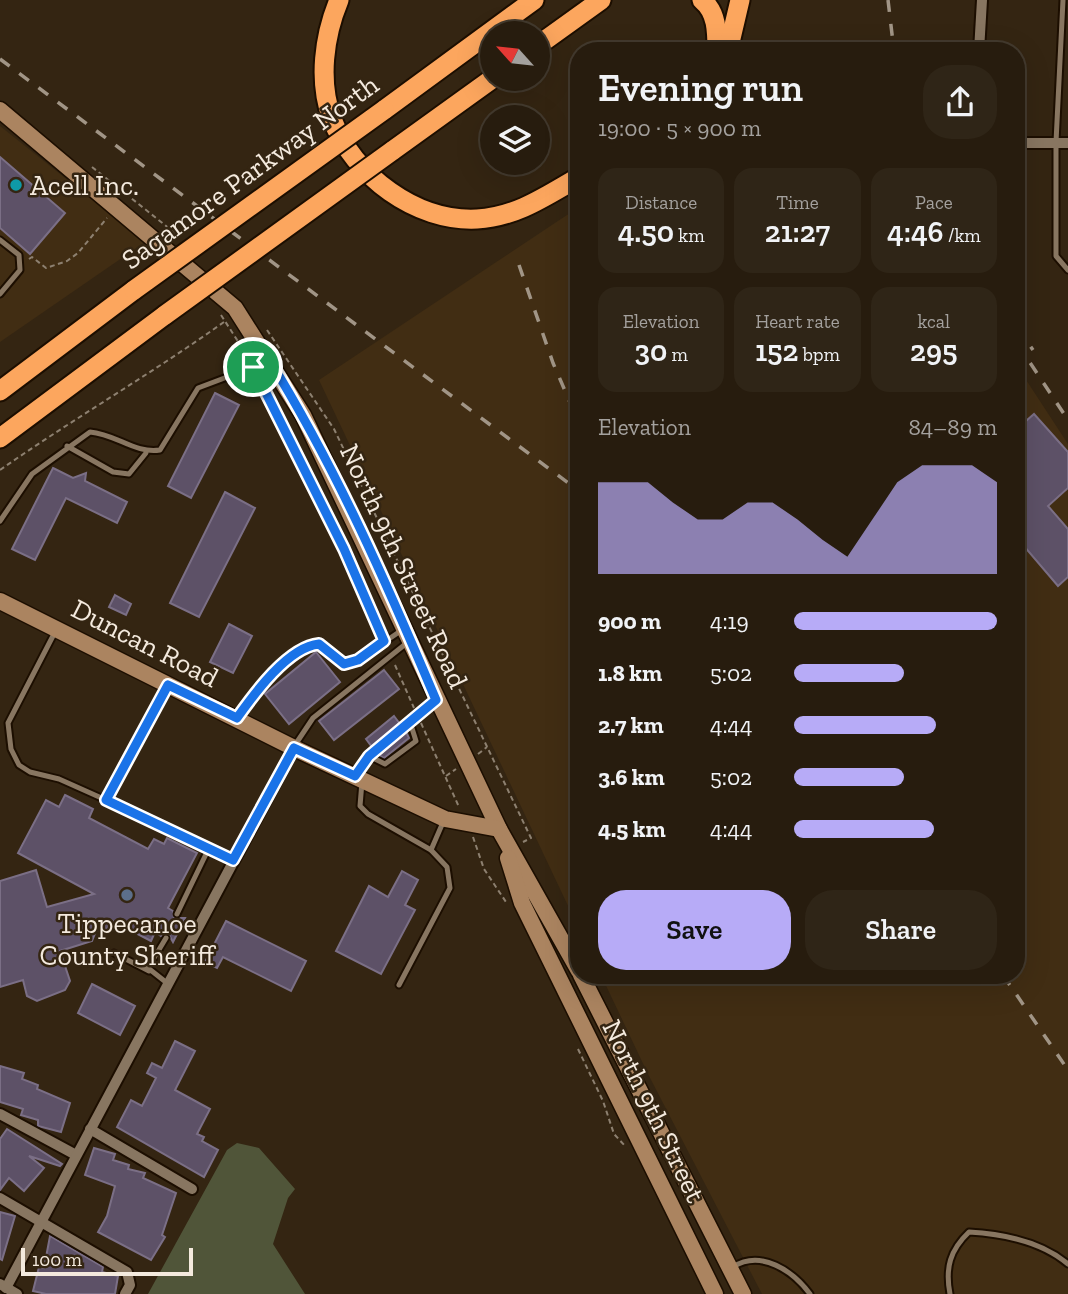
<!DOCTYPE html>
<html lang="en">
<head>
<meta charset="utf-8">
<style>
	body { margin:0; font-family:"Zilla Slab",serif; background:#2f2517; color:#f1f3f6; height:100vh; display:flex; flex-direction:column; font-size:26px; white-space:nowrap }
	* { box-sizing:border-box; margin:0 }
	p { font-size:23px; color:#a4a19e }
	.icon { flex:none; width:38px; height:38px; fill:none; stroke:currentColor; stroke-width:2; stroke-linecap:round; stroke-linejoin:round }
	.map { position:relative; flex:1; overflow:hidden }
	.details { position:absolute; left:570px; top:42px; width:455px; height:942px; display:flex; flex-direction:column; background:#271c0e; border-radius:28px; box-shadow:0 7px 28px #0002,0 0 0 2px #433a2e }
	.details>* { flex:none }
	.needle { width:46px; rotate:297deg }
	.fabs { position:absolute; left:480px; top:21px; display:grid; gap:14px }
	.fabs a { display:grid; place-items:center; width:70px; height:70px; border-radius:50%; background:#271c0e; box-shadow:0 7px 28px #0002,0 0 0 2px #433a2e; font-size:35px }
	.scale { position:absolute; left:21px; bottom:18px; width:172px; box-sizing:border-box; padding-left:7px; border:4px solid #f4eade; border-top:0; font-size:19px; line-height:24px; white-space:nowrap; color:#f4eade; -webkit-text-stroke:5px #342512; paint-order:stroke }
	.pin { position:absolute; display:grid; place-items:center; width:60px; height:60px; color:#fff; margin:-30px; border:4px solid #fff; border-radius:50%; box-shadow:0 2px 7px #0007 }
	.round { display:grid; place-items:center; flex:none; width:74px; height:74px; border-radius:28px; background:#2f2517 }
	.head { display:flex; align-items:center; justify-content:space-between; height:119px; padding:0 28px }
	h1 { font-size:38px; font-weight:600; line-height:52px }
	.stats { display:grid; grid-template-columns:repeat(3,1fr); gap:10px; height:119px; padding:7px 28px }
	.stats div { display:grid; align-content:center; border-radius:18px; background:#2f2517; text-align:center }
	.stats b { font-size:30px; font-weight:600 }
	.stats small { font-size:19px; font-weight:400 }
	.stats p { font-size:19px }
	.chart { height:196px; padding:14px 28px }
	.chart p { display:flex; justify-content:space-between }
	.chart svg { width:100%; height:126px; margin-top:7px; fill:#b7abf7; opacity:.7 }
	.button { display:flex; gap:14px; margin-top:auto; padding:14px 28px }
	.button a { flex:1; height:80px; border-radius:28px; background:#b7abf7; color:#111; font-size:28px; font-weight:600; line-height:80px; text-align:center }
	.button a+a { background:#2f2517; color:#f1f3f6 }
	ul { padding:0 28px; list-style:none; font-size:23px }
	li { display:grid; grid-template-columns:112px 84px 1fr; align-items:center; height:52px }
	li i { height:18px; border-radius:9px; background:#b7abf7 }
	.map>svg:first-child { display:block }
</style>
</head>
<body>
<div class="map">
<svg width="1068" height="1294" viewBox="0 0 1068 1294">
	<rect width="100%" height="100%" fill="#342512"/>
	<g fill="#412d13">
		<path d="M0,126L145,242L0,342Z"/>
		<path d="M579,207V929L319,380Z"/>
		<path d="M1017,366L1068,444V1294H762L648,1074L601,975H1017Z"/>
	</g>
	<path fill="#505539" d="M237,1143L259,1148L295,1189L288,1198L273,1244L305,1294H148L227,1150Z"/>
	<g fill="#5d5167" stroke="#7b6f86" stroke-width="2">
		<path d="M0,157L65,213L30,254L0,228Z"/>
		<path d="M215,393L239,405L191,498L168,486Z"/>
		<path d="M1034,414L1068,452V488L1048,506L1068,529V577L1058,586L1017,538V429Z"/>
		<path d="M53,468L73,478L86,473L85,481L127,502L117,523L66,498L35,560L12,549Z"/>
		<path d="M225,492L255,508L199,617L170,603Z"/>
		<path d="M115,595L131,604L126,615L109,607Z"/>
		<path d="M229,624L252,636L233,673L210,662Z"/>
		<path d="M316,652L340,682L289,724L265,694Z"/>
		<path d="M384,670L399,689L334,740L319,721Z"/>
		<path d="M394,716L400,724L372,747L366,739Z"/>
		<path d="M406,732L409,738L384,758L379,755Z"/>
		<path d="M65,795L93,809L89,818L148,849L154,839L164,844L167,838L197,853L168,908L173,911L174,918H185L173,942L168,933L161,936L155,932L151,941L111,920L107,929L96,931L92,941L60,951L70,981L65,990L37,1001L27,996L23,980L0,987V881L36,870L47,907L94,894L18,853L46,800L59,807Z"/>
		<path d="M402,871L418,880L405,905L415,910L381,974L336,951L369,886L388,897Z"/>
		<path d="M226,921L306,961L291,991L223,957L217,968L205,962Z"/>
		<path d="M92,984L135,1006L120,1035L78,1013Z"/>
		<path d="M175,1041L195,1051L175,1090L210,1109L197,1134L204,1137L202,1141L218,1150L204,1177L117,1127L131,1100L142,1106L156,1078L147,1073L152,1063L162,1068Z"/>
		<path d="M0,1066L24,1073L22,1079L38,1085L37,1089L70,1103L61,1132L38,1126V1120L21,1115L23,1109L0,1102Z"/>
		<path d="M7,1129L62,1164L60,1166L29,1156L44,1168L24,1191L9,1178L0,1190V1139Z"/>
		<path d="M94,1148L115,1154L113,1160L129,1165L128,1169L145,1173L143,1178L176,1193L162,1235L165,1237L151,1260L98,1232L107,1216L115,1186L85,1175Z"/>
		<path d="M0,1212L15,1216L2,1260L0,1259Z"/>
		<path d="M50,1236L103,1267L102,1272L118,1276L115,1294H46L33,1291L39,1267L44,1268Z"/>
	</g>
	<g fill="none" stroke-linecap="round" stroke-linejoin="round">
		<defs>
			<g id="lane">
				<path d="M1063,0L1056,142V256L1068,270"/>
				<path d="M0,240L19,255L20,270L0,294"/>
				<path d="M67,446L113,472L129,474L146,453"/>
				<path d="M0,521L32,474L90,432C116,434 135,454 160,450L198,388L267,362"/>
				<path d="M55,632L8,723L11,749L19,765L30,772L59,779L106,800L233,860"/>
				<path d="M237,718C254,694 288,647 319,644L344,664L358,660L402,630"/>
				<path d="M295,745L313,718L408,642"/>
				<path d="M369,756L410,722"/>
				<path d="M357,774L369,756L385,764L416,741L410,722L435,701"/>
				<path d="M362,782L360,806L368,814L431,850"/>
				<path d="M106,800L168,685"/>
				<path d="M177,914L209,848"/>
				<path d="M166,938L148,968L167,983"/>
				<path d="M114,953L149,971"/>
				<path d="M399,985L450,888L447,867L431,850L444,820"/>
				<path d="M733,1267C761,1249 793,1271 810,1294"/>
				<path d="M950,1294C945,1268 950,1250 969,1232C1004,1234 1041,1241 1068,1264"/>
			</g>
			<g id="street">
				<path d="M979,51L982,0"/>
				<path d="M1017,143H1068"/>
				<path d="M0,1114L76,1155"/>
				<path d="M90,1129L192,1189"/>
				<path d="M0,1198L127,1272L130,1285L125,1294"/>
				<path d="M0,1284L17,1294"/>
				<path d="M6,1288L294,748"/>
			</g>
			<g id="secondary">
				<path d="M0,110L235,308L303,415L499,829L579,971"/>
				<path d="M0,601L294,748L445,819L499,829"/>
				<path d="M508,858L522,903L715,1294"/>
				<path d="M581,975L743,1294"/>
			</g>
			<g id="highway">
				<path d="M339,0C324,36 318,81 332,119C354,176 416,222 477,219C516,217 546,196 579,177"/>
				<path d="M702,0C717,12 717,32 717,51"/>
				<path d="M537,46L601,0"/>
				<path d="M728,51L740,0"/>
				<path d="M384,110L534,0"/>
				<path d="M392,151L492,79"/>
				<path d="M0,391L134,290"/>
				<path d="M0,438L165,315"/>
			</g>
		</defs>
		<use href="#lane" stroke="#1c0e00" stroke-width="9"/>
		<use href="#street" stroke="#1c0e00" stroke-width="14"/>
		<use href="#secondary" stroke="#1c0e00" stroke-width="19"/>
		<use href="#highway" stroke="#1c0e00" stroke-width="23"/>
		<g stroke="#8d8070" stroke-width="2" stroke-dasharray="5 3.5" stroke-linecap="butt">
			<path d="M92,167L180,237"/>
			<path d="M29,259L32,257L46,268L67,261L78,253L107,218"/>
			<path d="M221,315L250,360"/>
			<path d="M267,330L334,429L531,838L523,842"/>
			<path d="M258,374L344,549L381,635"/>
			<path d="M0,470C73,419 151,374 224,322"/>
			<path d="M395,665L414,708"/>
			<path d="M421,723L459,807"/>
			<path d="M478,754L487,747"/>
			<path d="M446,776L456,769"/>
			<path d="M473,837L484,869L506,902"/>
			<path d="M578,1049L603,1101L614,1134L626,1147"/>
		</g>
		<use href="#lane" stroke="#887661" stroke-width="5"/>
		<use href="#street" stroke="#887661" stroke-width="10"/>
		<use href="#secondary" stroke="#ab8460" stroke-width="16"/>
		<use href="#highway" stroke="#fca65e" stroke-width="19"/>
		<g stroke="#a19586" stroke-width="3.5" stroke-dasharray="12 12" stroke-linecap="butt">
			<path d="M888,0L894,51"/>
			<path d="M0,59L579,491"/>
			<path d="M519,265L553,363L579,423"/>
			<path d="M1017,327L1033,350"/>
			<path d="M1017,343L1068,420"/>
			<path d="M1003,975L1068,1070"/>
		</g>
		<defs>
			<g id="highway-bridge">
				<path d="M134,290L384,110"/>
				<path d="M165,315L392,151"/>
			</g>
		</defs>
		<use href="#highway-bridge" stroke="#1c0e00" stroke-width="23" stroke-linecap="butt"/>
		<use href="#highway-bridge" stroke="#fca65e" stroke-width="19"/>
	</g>
	<g fill="none" stroke-linecap="round" stroke-linejoin="round">
		<defs>
			<path id="route" d="M270,361C336,468 387,584 436,700L369,756L355,776L294,748L233,860L106,800L168,685L237,718C254,694 288,647 319,644L344,664L358,660L384,641L344,549L253,367Z"/>
		</defs>
		<use href="#route" stroke="#fff" stroke-width="14"/>
		<use href="#route" stroke="#1a73e8" stroke-width="9"/>
	</g>
	<circle fill="#0f9aa8" stroke="#342512" stroke-width="2.5" cx="16" cy="185" r="7"/>
	<circle fill="#5c6f8a" stroke="#342512" stroke-width="2.5" cx="127" cy="895" r="7"/>
	<g text-anchor="middle" dominant-baseline="central" stroke-width="5" stroke-linejoin="round" paint-order="stroke">
		<g font-size="28" fill="#f4eade" stroke="#342512">
			<text transform="translate(250 172) rotate(-36)">Sagamore Parkway North</text>
			<text transform="translate(404 566) rotate(65)">North 9th Street Road</text>
			<text transform="translate(145 643) rotate(27)">Duncan Road</text>
			<text transform="translate(654 1111) rotate(64)">North 9th Street</text>
		</g>
		<g font-size="28" fill="#f4eade" stroke="#342512" text-anchor="start">
			<text x="30" y="185">Acell Inc.</text>
			<text x="127" y="923" text-anchor="middle">Tippecanoe<tspan x="127" dy="32">County Sheriff</tspan></text>
		</g>
	</g>
</svg>
<div class="fabs">
<a><svg class="needle" viewBox="-14 -14 28 28"><path d="M0-13l5 13h-10z" fill="#e53935"/><path d="M0 13l5-13h-10z" fill="#a4a19e"/></svg></a>
<a><svg class="icon" aria-label="layers" viewBox="0 0 24 24"><path d="M12 4l9 5-9 5-9-5zM3 14l9 5 9-5"/></svg></a>
</div>
<div class="scale">100 m</div>
<div class="pin" style="left:253px;top:367px;background:#1e9e55"><svg class="icon" aria-label="arrive" viewBox="0 0 24 24"><path d="M6 21V4h12l-3 4 3 4H6"/></svg></div>
<section class="details">
<div class="head"><div><h1>Evening run</h1><p>19:00 · 5 × 900 m</p></div><a class="round"><svg class="icon" aria-label="share" viewBox="0 0 24 24"><path d="M12 15V3M7 8l5-5 5 5M5 13v7h14v-7"/></svg></a></div>
<div class="stats">
<div><p>Distance</p><b>4.50<small> km</small></b></div>
<div><p>Time</p><b>21:27</b></div>
<div><p>Pace</p><b>4:46<small> /km</small></b></div>
</div>
<div class="stats">
<div><p>Elevation</p><b>30<small> m</small></b></div>
<div><p>Heart rate</p><b>152<small> bpm</small></b></div>
<div><p>kcal</p><b>295</b></div>
</div>
<div class="chart"><p><span>Elevation</span>84–89 m</p>
<svg viewBox="0 0 160 44" preserveAspectRatio="none"><path d="M0 44V12L10 12L20 12L30 19L40 25L50 25L60 19L70 19L80 25L90 32L100 38L110 25L120 12L130 6L140 6L150 6L160 12V44z"/></svg>
</div>
<ul>
<li><b>900 m</b>4:19<i style="width:100%"></i></li>
<li><b>1.8 km</b>5:02<i style="width:54%"></i></li>
<li><b>2.7 km</b>4:44<i style="width:70%"></i></li>
<li><b>3.6 km</b>5:02<i style="width:54%"></i></li>
<li><b>4.5 km</b>4:44<i style="width:69%"></i></li>
</ul>
<div class="button"><a>Save</a><a>Share</a></div>
</section>
</div>
</body>
</html>
